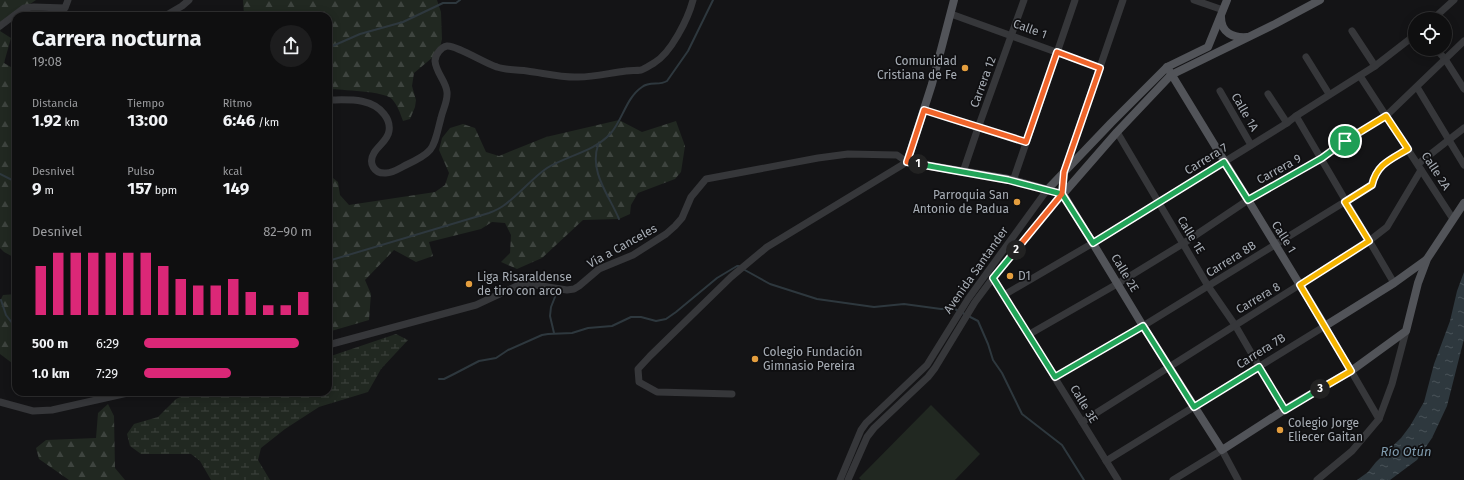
<!DOCTYPE html>
<html lang="es">
<head>
<meta charset="utf-8">
<style>
	body { margin:0; font-family:"Fira Sans",sans-serif; background:#1d1d1e; color:#f1f3f6; height:100vh; display:flex; flex-direction:column; font-size:15px; white-space:nowrap }
	* { box-sizing:border-box; margin:0 }
	p { font-size:13px; color:#9b9c9f }
	.icon { flex:none; width:22px; height:22px; fill:none; stroke:currentColor; stroke-width:2; stroke-linecap:round; stroke-linejoin:round }
	.map { position:relative; flex:1; overflow:hidden }
	.details { position:absolute; left:12px; top:12px; width:320px; height:384px; display:flex; flex-direction:column; background:#0f0f10; border-radius:12px; box-shadow:0 2px 10px #0003,0 0 0 1px #2f2f30 }
	.details>* { flex:none }
	.controls { position:absolute; left:1408px; top:12px; display:grid; gap:8px }
	.controls a { display:grid; place-items:center; width:44px; height:44px; border-radius:50%; background:#0f0f10; box-shadow:0 2px 10px #0003,0 0 0 1px #2f2f30; font-size:20px }
	.pin { position:absolute; display:grid; place-items:center; width:34px; height:34px; color:#fff; margin:-17px; border:2px solid #fff; border-radius:50%; box-shadow:0 1px 4px #0007 }
	.km { position:absolute; width:20px; height:20px; margin:-10px; border-radius:50%; background:#222; color:#fff; font-size:11px; line-height:20px; text-align:center }
	.round { display:grid; place-items:center; flex:none; width:42px; height:42px; border-radius:21px; background:#1d1d1e }
	.headline { display:flex; align-items:center; justify-content:space-between; height:68px; padding:0 20px }
	h1 { font-size:22px; font-weight:700; line-height:30px }
	.stats { display:grid; grid-template-columns:repeat(3,1fr); gap:6px; height:68px; padding:4px 20px }
	.stats div { display:grid; align-content:center }
	.stats b { font-size:17px; font-weight:700 }
	.stats small { font-size:11px; font-weight:400 }
	.stats p { font-size:11px }
	.chart { height:112px; padding:8px 20px }
	.chart p { display:flex; justify-content:space-between }
	.chart svg { width:100%; height:72px; margin-top:4px; stroke:#db2777; stroke-width:6 }
	ul { padding:0 20px; list-style:none; font-size:13px }
	li { display:grid; grid-template-columns:64px 48px 1fr; align-items:center; height:30px }
	li i { height:10px; border-radius:5px; background:#db2777 }
	.map>svg:first-child { display:block }
</style>
</head>
<body>
<div class="map">
<svg width="1464" height="480" viewBox="0 0 1464 480">
	<defs>
		<pattern id="forest-firs" width="22" height="20" patternUnits="userSpaceOnUse"><rect width="22" height="20" fill="#212821"/><path d="M5 1l3.5 6h-7zM16 11l3.5 6h-7z" fill="#3e443f"/></pattern>
		<pattern id="wetland-marsh" width="20" height="14" patternUnits="userSpaceOnUse"><rect width="20" height="14" fill="#212821"/><path d="M1 5h8M5 5V1M11 12h8M15 12V8" fill="none" stroke="#3e443f"/></pattern>
		<pattern id="water-ripples" width="26" height="14" patternUnits="userSpaceOnUse"><rect width="26" height="14" fill="#2e383e"/><path d="M2 4q2-2 4 0t4 0M15 11q2-2 4 0t4 0" fill="none" stroke="#495258"/></pattern>
	</defs>
	<rect width="100%" height="100%" fill="#141416"/>
	<g fill="url(#forest-firs)">
		<path d="M0,0H36L8,19L0,31L11,38L4,63L16,70V258H15L4,252L0,248Z"/>
		<path d="M243,0H437L441,12L442,39L439,52L414,73L412,86L416,100L415,107L410,119L403,121C400,113 398,106 392,99C384,91 341,90 328,89V16H244Z"/>
		<path d="M619,120L642,132L676,121L685,146L681,172L675,179L638,193L631,205L630,214L619,219L583,220L542,258L517,269L501,262L510,253L511,235L505,223L492,222L481,229L429,242L433,256L416,262L394,250L365,280L371,294L369,320L328,332V174L338,182L340,195L349,205L435,192L445,185L449,173L439,150L442,138L450,128L463,124L475,128L486,152L499,156L546,137Z"/>
		<path d="M16,294V366L0,354V301L3,295Z"/>
		<path d="M108,404L114,416L115,468L125,480H69L39,459L36,448L46,440L96,438L98,413Z"/>
	</g>
	<path fill="url(#wetland-marsh)" d="M396,334L408,340L381,369L368,392L319,407L285,429L261,448L258,460L270,480H211L200,461L191,454H141L130,446L127,434L134,424L158,417L176,399L191,392H328V357Z"/>
	<path fill="#212821" d="M931,405L980,454L955,480H861L859,478Z"/>
	<path fill="url(#water-ripples)" d="M1464,272V339L1447,406L1432,438L1417,460L1390,480H1357L1368,472L1376,462L1401,438L1410,426L1424,402L1434,364L1450,321L1457,291Z"/>
	<g fill="none" stroke-linecap="round" stroke-linejoin="round">
		<g stroke="#2e383e" stroke-width="2">
			<path d="M328,48L360,34L403,22L443,3H456L460,0"/>
			<path d="M598,145C589,172 609,195 619,219"/>
			<path d="M0,174L16,182"/>
			<path d="M328,261L489,213C494,211 499,209 503,206C519,195 531,179 547,168C568,155 594,152 611,133C623,119 626,98 642,87C650,81 659,86 667,81L688,51L713,0"/>
			<path d="M743,269L770,284L817,299L874,307L904,304L941,309L953,308L978,321L988,344L993,360L1002,373L1022,414L1062,445L1084,480"/>
			<path d="M1,300L6,315L16,328"/>
			<path d="M554,333L550,316L551,307L555,297"/>
			<path d="M439,379H444L454,374L479,361L496,358L508,350L542,335L548,334L572,333L588,328L612,326L631,317H641L656,321L666,319L676,312L717,278L737,266H739"/>
		</g>
		<g stroke="#36373a" stroke-width="7">
			<path d="M1194,0L1223,10"/>
			<path d="M951,14L1100,68"/>
			<path d="M165,16L182,6L189,0"/>
			<path d="M1433,19L1454,0"/>
			<path d="M0,26L24,8L34,7L65,8L68,0"/>
			<path d="M1352,31L1375,66"/>
			<path d="M1436,49L1445,59L1464,89"/>
			<path d="M1306,57L1329,94"/>
			<path d="M1360,76L1453,219"/>
			<path d="M1417,87L1464,165"/>
			<path d="M1220,91L1251,145"/>
			<path d="M1268,94L1287,123"/>
			<path d="M328,100C347,100 371,97 384,114C388,119 390,125 389,131C388,140 378,146 374,153C368,163 374,174 386,173C393,173 400,168 406,165C436,151 433,148 441,118C443,109 448,101 447,92C446,81 436,73 435,61C435,55 441,47 447,46C456,45 486,64 497,67C506,70 517,70 527,71C543,73 559,77 575,77C591,78 609,73 626,71C631,70 636,71 641,70C645,69 650,65 654,63C671,53 688,19 693,0"/>
			<path d="M924,110L1026,143"/>
			<path d="M1296,116L1394,283"/>
			<path d="M1117,132L1208,286L1235,325L1285,411"/>
			<path d="M1418,164L1464,128"/>
			<path d="M963,172L978,128L1024,0"/>
			<path d="M1013,181L1075,0"/>
			<path d="M993,278L1118,480"/>
			<path d="M1004,295L1093,243L1287,123L1296,116L1375,66L1415,35"/>
			<path d="M1028,335L1117,284L1184,243L1248,200L1322,158L1345,141L1386,116L1464,41"/>
			<path d="M328,345L476,305L519,285L529,284L567,290L574,289L579,286L599,269L633,255L666,234L675,226L682,218L691,197L706,179L818,158L848,154L897,155L907,162L767,247L731,277L650,356L638,369L639,382L657,392L732,394"/>
			<path d="M1055,377L1143,326L1372,185C1377,164 1390,160 1408,149"/>
			<path d="M0,402L33,411L52,410L132,392"/>
			<path d="M1082,422L1369,241L1387,227L1421,170"/>
			<path d="M1106,461L1325,326L1379,419"/>
			<path d="M840,480L861,430L866,423L927,365L968,299L1047,190"/>
			<path d="M848,480L867,437L874,428L928,377L935,368L975,302L993,278L1063,194L1064,172L1123,0"/>
			<path d="M1173,480L1222,450L1238,480"/>
			<path d="M1317,480L1352,451L1379,419L1392,384L1406,331"/>
		</g>
		<g stroke="#525459" stroke-width="8">
			<path d="M954,0L932,84L907,162L1008,179L1063,194L1143,326L1222,450L1292,405L1351,371L1406,331L1418,283L1427,259L1464,203"/>
			<path d="M1221,17C1221,33 1233,38 1247,37"/>
			<path d="M1167,67L1325,326L1394,283L1426,260"/>
			<path d="M1047,190L1111,123L1167,67L1208,47L1227,0"/>
			<path d="M1063,194L1117,132L1171,75L1275,24L1320,0"/>
		</g>
	</g>
	<g fill="none" stroke-linecap="round" stroke-linejoin="round">
		<defs>
			<path id="split-1" d="M918,164L1008,180L1062,194L1093,243L1224,162L1248,200L1322,158L1345,141"/>
			<path id="split-2" d="M918,164L907,162L924,110L1026,142L1057,52L1100,68L1064,172L1062,194L1016,250"/>
			<path id="split-3" d="M1016,250L993,278L1055,377L1143,326L1194,407L1259,367L1285,410L1320,389"/>
			<path id="split-4" d="M1320,389L1351,371L1300,285L1369,241L1345,202L1372,185C1377,164 1390,160 1408,149L1386,116L1345,141"/>
		</defs>
		<use href="#split-1" stroke="#fff" stroke-width="8"/>
		<use href="#split-2" stroke="#fff" stroke-width="8"/>
		<use href="#split-3" stroke="#fff" stroke-width="8"/>
		<use href="#split-4" stroke="#fff" stroke-width="8"/>
		<use href="#split-1" stroke="#22a559" stroke-width="5"/>
		<use href="#split-2" stroke="#f0652b" stroke-width="5"/>
		<use href="#split-3" stroke="#22a559" stroke-width="5"/>
		<use href="#split-4" stroke="#f5b400" stroke-width="5"/>
	</g>
	<g fill="#e49e3e" stroke="#0f0f11" stroke-width="1.5">
		<circle cx="965" cy="68" r="4"/>
		<circle cx="1017" cy="202" r="4"/>
		<circle cx="1010" cy="276" r="4"/>
		<circle cx="469" cy="284" r="4"/>
		<circle cx="755" cy="359" r="4"/>
		<circle cx="1280" cy="430" r="4"/>
	</g>
	<g text-anchor="middle" dominant-baseline="central" stroke-width="3.5" stroke-linejoin="round" paint-order="stroke">
		<g font-size="12" fill="#a7adb5" stroke="#0f0f11">
			<text transform="translate(1030 29) rotate(20)">Calle 1</text>
			<text transform="translate(983 82) rotate(-70)">Carrera 12</text>
			<text transform="translate(1245 112) rotate(60)">Calle 1A</text>
			<text transform="translate(1206 159) rotate(-32)">Carrera 7</text>
			<text transform="translate(1279 169) rotate(-29)">Carrera 9</text>
			<text transform="translate(1436 171) rotate(57)">Calle 2A</text>
			<text transform="translate(1191 235) rotate(59)">Calle 1E</text>
			<text transform="translate(1284 237) rotate(58)">Calle 1</text>
			<text transform="translate(622 246) rotate(-29)">Vía a Canceles</text>
			<text transform="translate(1231 259) rotate(-32)">Carrera 8B</text>
			<text transform="translate(976 270) rotate(-55)">Avenida Santander</text>
			<text transform="translate(1125 273) rotate(59)">Calle 2E</text>
			<text transform="translate(1258 298) rotate(-31)">Carrera 8</text>
			<text transform="translate(1261 351) rotate(-32)">Carrera 7B</text>
			<text transform="translate(1084 404) rotate(59)">Calle 3E</text>
		</g>
		<g font-size="12" fill="#a7adb5" stroke="#0f0f11" text-anchor="start">
			<text x="957" y="61" text-anchor="end">Comunidad<tspan x="957" dy="14">Cristiana de Fe</tspan></text>
			<text x="1009" y="195" text-anchor="end">Parroquia San<tspan x="1009" dy="14">Antonio de Padua</tspan></text>
			<text x="1018" y="276">D1</text>
			<text x="477" y="277">Liga Risaraldense<tspan x="477" dy="14">de tiro con arco</tspan></text>
			<text x="763" y="352">Colegio Fundación<tspan x="763" dy="14">Gimnasio Pereira</tspan></text>
			<text x="1288" y="423">Colegio Jorge<tspan x="1288" dy="14">Eliecer Gaitan</tspan></text>
		</g>
		<g font-size="13" font-style="italic" fill="#809cae" stroke="#0f0f11">
			<text x="1406" y="451">Río Otún</text>
		</g>
	</g>
</svg>
<div class="controls">
<a><svg class="icon" aria-label="locate" viewBox="0 0 24 24"><circle cx="12" cy="12" r="6"/><path d="M12 2v4M12 18v4M2 12h4M18 12h4"/></svg></a>
</div>
<div class="pin" style="left:1345px;top:141px;background:#1e9e55"><svg class="icon" aria-label="arrive" viewBox="0 0 24 24"><path d="M6 21V4h12l-3 4 3 4H6"/></svg></div>
<b class="km" style="left:918px;top:164px">1</b>
<b class="km" style="left:1016px;top:250px">2</b>
<b class="km" style="left:1320px;top:389px">3</b>
<section class="details">
<div class="headline"><div><h1>Carrera nocturna</h1><p>19:08</p></div><a class="round"><svg class="icon" aria-label="share" viewBox="0 0 24 24"><path d="M12 15V3M7 8l5-5 5 5M5 13v7h14v-7"/></svg></a></div>
<div class="stats">
<div><p>Distancia</p><b>1.92<small> km</small></b></div>
<div><p>Tiempo</p><b>13:00</b></div>
<div><p>Ritmo</p><b>6:46<small> /km</small></b></div>
</div>
<div class="stats">
<div><p>Desnivel</p><b>9<small> m</small></b></div>
<div><p>Pulso</p><b>157<small> bpm</small></b></div>
<div><p>kcal</p><b>149</b></div>
</div>
<div class="chart"><p><span>Desnivel</span>82–90 m</p>
<svg viewBox="0 0 160 44" preserveAspectRatio="none"><path d="M5 44V14M15 44V6M25 44V6M35 44V6M45 44V6M55 44V6M65 44V6M75 44V14M85 44V22M95 44V26M105 44V26M115 44V22M125 44V30M135 44V38M145 44V38M155 44V30"/></svg>
</div>
<ul>
<li><b>500 m</b>6:29<i style="width:92%"></i></li>
<li><b>1.0 km</b>7:29<i style="width:52%"></i></li>
</ul>
</section>
</div>
</body>
</html>
